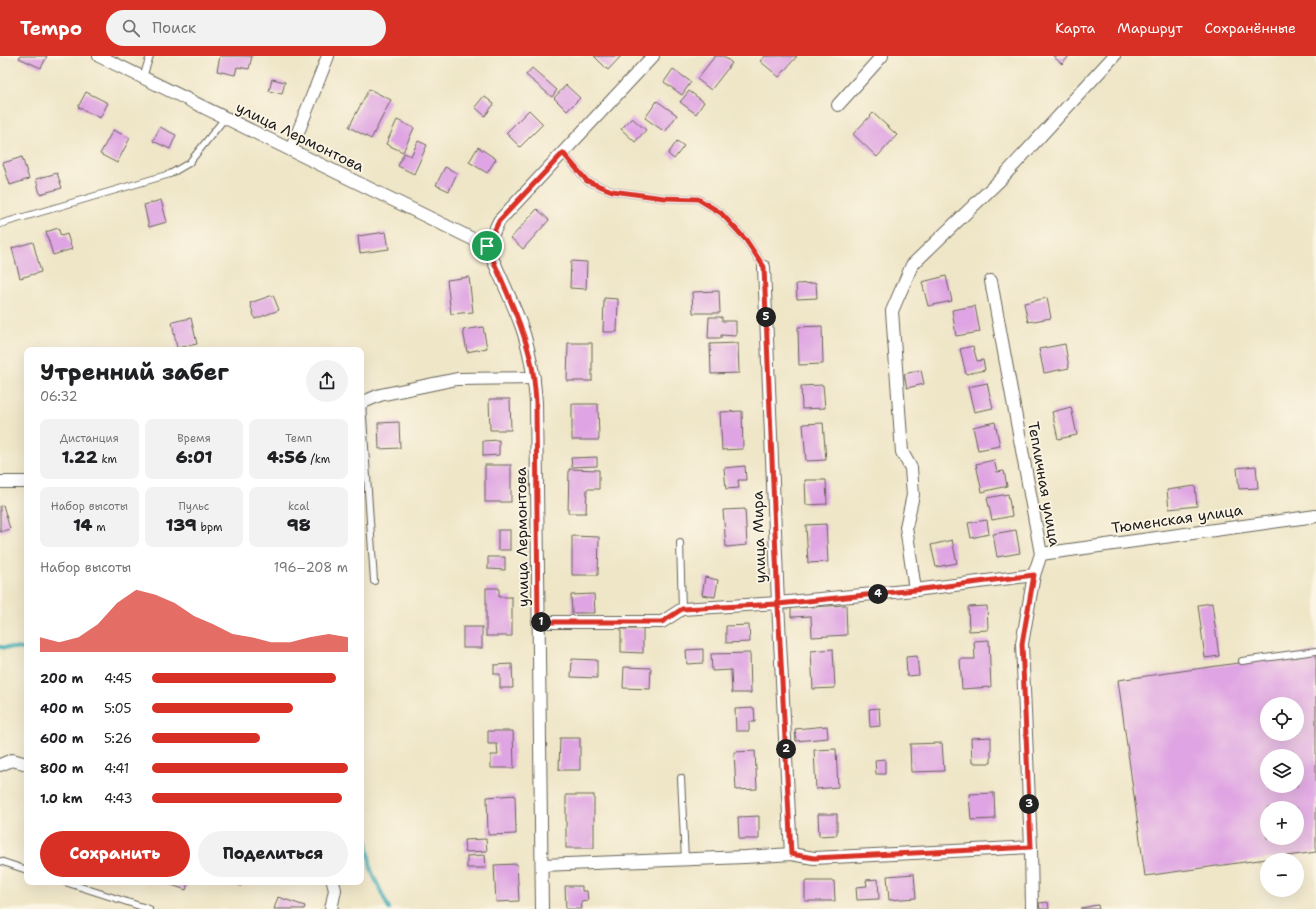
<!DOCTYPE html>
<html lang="ru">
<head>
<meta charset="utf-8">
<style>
	body { margin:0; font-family:"Shantell Sans",sans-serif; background:#f2f2f2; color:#202124; height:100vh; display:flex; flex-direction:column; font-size:15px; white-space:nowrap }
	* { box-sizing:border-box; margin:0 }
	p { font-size:13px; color:#757577 }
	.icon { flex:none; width:22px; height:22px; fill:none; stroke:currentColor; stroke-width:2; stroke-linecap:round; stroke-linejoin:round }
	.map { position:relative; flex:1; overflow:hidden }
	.sheet { position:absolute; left:24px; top:291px; width:340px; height:538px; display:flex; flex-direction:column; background:#fff; border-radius:8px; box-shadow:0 4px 16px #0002 }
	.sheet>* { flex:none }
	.controls { position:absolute; left:1260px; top:641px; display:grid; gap:8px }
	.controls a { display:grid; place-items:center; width:44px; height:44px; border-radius:50%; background:#fff; box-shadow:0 4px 16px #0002; font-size:20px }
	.pin { position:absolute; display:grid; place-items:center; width:34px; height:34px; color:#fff; margin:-17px; border:2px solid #fff; border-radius:50%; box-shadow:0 1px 4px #0007 }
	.km { position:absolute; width:20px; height:20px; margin:-10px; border-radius:50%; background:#222; color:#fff; font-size:11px; line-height:20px; text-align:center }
	.round { display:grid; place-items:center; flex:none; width:42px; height:42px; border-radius:21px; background:#f2f2f2 }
	.head { display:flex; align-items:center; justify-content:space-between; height:68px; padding:0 16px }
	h1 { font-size:22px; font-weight:800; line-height:30px }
	.metrics { display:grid; grid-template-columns:repeat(3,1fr); gap:6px; height:68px; padding:4px 16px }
	.metrics div { display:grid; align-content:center; border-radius:8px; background:#f2f2f2; text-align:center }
	.metrics b { font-size:17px; font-weight:800 }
	.metrics small { font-size:11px; font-weight:400 }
	.metrics p { font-size:11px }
	.chart { height:112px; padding:8px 16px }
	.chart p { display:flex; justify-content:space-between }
	.chart svg { width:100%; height:72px; margin-top:4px; fill:#d93025; opacity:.7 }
	.cta { display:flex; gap:8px; margin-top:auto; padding:8px 16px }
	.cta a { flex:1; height:46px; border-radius:24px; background:#d93025; color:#fff; font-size:16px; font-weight:800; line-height:46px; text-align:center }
	.cta a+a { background:#f2f2f2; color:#202124 }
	ul { padding:0 16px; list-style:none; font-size:13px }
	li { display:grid; grid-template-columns:64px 48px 1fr; align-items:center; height:30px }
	li i { height:10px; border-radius:5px; background:#d93025 }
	header { display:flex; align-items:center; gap:24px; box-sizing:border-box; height:56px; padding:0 20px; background:#d93025; color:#fff }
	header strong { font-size:19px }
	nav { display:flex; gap:22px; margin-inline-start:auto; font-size:14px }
	.search { width:280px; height:36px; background:#f2f2f2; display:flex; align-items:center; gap:10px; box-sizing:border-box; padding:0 14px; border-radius:22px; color:#757577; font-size:15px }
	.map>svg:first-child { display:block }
</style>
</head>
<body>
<header>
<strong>Tempo</strong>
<div class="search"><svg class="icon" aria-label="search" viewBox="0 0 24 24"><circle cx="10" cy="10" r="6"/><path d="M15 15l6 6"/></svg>Поиск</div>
<nav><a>Карта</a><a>Маршрут</a><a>Сохранённые</a></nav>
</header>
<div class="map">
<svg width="1316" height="853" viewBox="0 0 1316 853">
	<rect width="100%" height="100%" fill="#fcf5e5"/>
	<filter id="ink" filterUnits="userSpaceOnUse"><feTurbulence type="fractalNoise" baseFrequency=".025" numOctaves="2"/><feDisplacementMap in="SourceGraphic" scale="8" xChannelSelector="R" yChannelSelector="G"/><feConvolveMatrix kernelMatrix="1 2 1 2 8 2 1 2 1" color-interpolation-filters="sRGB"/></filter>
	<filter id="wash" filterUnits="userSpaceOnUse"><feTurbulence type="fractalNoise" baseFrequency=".012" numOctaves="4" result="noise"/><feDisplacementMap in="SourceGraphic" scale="16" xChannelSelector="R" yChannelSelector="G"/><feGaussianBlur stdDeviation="0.9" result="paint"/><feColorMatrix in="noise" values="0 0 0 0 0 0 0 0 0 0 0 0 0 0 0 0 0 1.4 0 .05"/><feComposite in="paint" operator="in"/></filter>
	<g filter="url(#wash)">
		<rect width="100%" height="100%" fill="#efe6c8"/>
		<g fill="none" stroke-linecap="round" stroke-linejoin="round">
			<g stroke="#3cacb7" stroke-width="4">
				<path d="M0,591L25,593L27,596"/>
				<path d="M361,743L371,814L389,853"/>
			</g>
		</g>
		<g id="blocks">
			<g fill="#dfa4e3" fill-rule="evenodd">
				<path d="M20,0H47L41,12L19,2Z"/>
				<path d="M220,0H252L249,13L237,11L235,19L217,15Z"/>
				<path d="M594,0H621L608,14Z"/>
				<path d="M715,0H723L732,7L711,34L697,23Z"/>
				<path d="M765,0H797L779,21L760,5Z"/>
				<path d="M1053,0H1069L1062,8Z"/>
				<path d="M532,12L557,34L552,41L526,19Z"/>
				<path d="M673,13L691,26L682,39L664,26Z"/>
				<path d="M272,23L285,26L282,38L269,35Z"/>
				<path d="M566,29L580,42L567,55L554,42Z"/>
				<path d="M369,33L391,44L371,83L349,71Z"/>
				<path d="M689,35L704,46L696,58L680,46Z"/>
				<path d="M86,36L108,47L100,62L78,51Z"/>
				<path d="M484,40L494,48L485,60L475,51Z"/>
				<path d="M657,45L677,59L665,76L645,62Z"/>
				<path d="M529,54L543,68L520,91L506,77Z"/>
				<path d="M873,57L897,79L877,101L853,78Z"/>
				<path d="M632,62L646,74L635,86L621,73Z"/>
				<path d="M397,64L414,72L403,96L386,88Z"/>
				<path d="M160,71L176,79L170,93L153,85Z"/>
				<path d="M113,74L130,82L117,107L100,98Z"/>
				<path d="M418,85L427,89L414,118L398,110L404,97L411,100Z"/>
				<path d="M677,85L684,90L674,103L668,98Z"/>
				<path d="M478,91L496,103L487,117L469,106Z"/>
				<path d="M22,101L29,123L10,129L3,107Z"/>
				<path d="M445,111L457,117L449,135L436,129Z"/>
				<path d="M57,117L62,132L40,138L36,123Z"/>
				<path d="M161,144L167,166L149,171L144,149Z"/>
				<path d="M537,153L549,164L523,193L511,182Z"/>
				<path d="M58,172L61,180L67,178L72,193L53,199L46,176Z"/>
				<path d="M386,176L389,193L360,197L358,180Z"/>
				<path d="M33,186L41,216L20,222L12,192Z"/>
				<path d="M571,205L587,206L586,233L570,232Z"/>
				<path d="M946,220L952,245L928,250L922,226Z"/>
				<path d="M469,221L473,256L451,258L447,224Z"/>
				<path d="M816,227L817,242L797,243L796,228Z"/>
				<path d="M719,235L720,257H693L692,236Z"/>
				<path d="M273,239L279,254L255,263L250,247Z"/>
				<path d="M604,242L618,243L617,276H603Z"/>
				<path d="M1047,242L1051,262L1028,266L1024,247Z"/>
				<path d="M975,250L980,276L956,280L952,254Z"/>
				<path d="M709,261H722V265H736V280L721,279V282H708Z"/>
				<path d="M191,262L197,288L177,292L172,266Z"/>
				<path d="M822,270L823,308L799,309L798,271Z"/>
				<path d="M483,271L487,292L467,296L463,274Z"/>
				<path d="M568,287H592V325H567Z"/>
				<path d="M738,287L739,317L711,318L710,288Z"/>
				<path d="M1065,288L1069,312L1044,317L1039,293Z"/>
				<path d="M973,290L977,305L983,304L985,314L966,318L960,293Z"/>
				<path d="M921,314L924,328L907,332L904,318Z"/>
				<path d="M987,327L993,352L974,356L968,331Z"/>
				<path d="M823,329L825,352L802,353L801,330Z"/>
				<path d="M489,343H510L511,374H490Z"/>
				<path d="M572,348H598L599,384H572Z"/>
				<path d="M1071,351L1077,379L1058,383L1052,356Z"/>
				<path d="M742,355L743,393L722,394L720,356Z"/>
				<path d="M399,366L400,392L379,393L378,367Z"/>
				<path d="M995,366L1000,390L978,394L973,371Z"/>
				<path d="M823,367L826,404L806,405L803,368Z"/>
				<path d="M499,384V399L483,400V385Z"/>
				<path d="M597,401V410L572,411L571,402Z"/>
				<path d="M994,404L997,416L1004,415L1007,430L982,436L976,408Z"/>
				<rect x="485" y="409" width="26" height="37"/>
				<path d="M745,410L746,424H738L739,432L726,433L724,412Z"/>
				<path d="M1256,410L1258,432L1239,433L1237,412Z"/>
				<path d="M569,413L599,414V433H587L586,457H568Z"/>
				<path d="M805,424H826L827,448L806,449Z"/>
				<path d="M1195,430L1197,450L1169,453L1167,434Z"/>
				<path d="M1008,438L1012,460L992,464L987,442Z"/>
				<path d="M3,449L10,473L0,476V450Z"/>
				<path d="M745,453L747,489L726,491L723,454Z"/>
				<path d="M987,464L989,478L971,482L968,467Z"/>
				<path d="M826,468L828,506L808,507L806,469Z"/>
				<rect x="498" y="474" width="12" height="20"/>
				<path d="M1016,474L1020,497L997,501L993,478Z"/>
				<path d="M572,480L599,481L598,519H572Z"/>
				<path d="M952,484L957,507L936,511L931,489Z"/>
				<path d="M488,501H505V514L488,513Z"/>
				<path d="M705,521L718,524L715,541L702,539Z"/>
				<path d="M486,532H499V541H512V580H486Z"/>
				<path d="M594,538L595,557H572L571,539Z"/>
				<path d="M1212,547L1219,600L1205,602L1198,549Z"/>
				<path d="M846,549L847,579L812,581L811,560L791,561V552Z"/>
				<path d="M987,550L988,574L969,575L968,551Z"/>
				<path d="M749,569L750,586L726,587V570Z"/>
				<rect x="463" y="571" width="19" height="21"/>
				<path d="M621,573H643V597L621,596Z"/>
				<path d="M989,584L991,631L962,633L960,603H975L974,585Z"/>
				<path d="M703,593V607L687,608L686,594Z"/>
				<path d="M833,593L835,632L813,633L811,595Z"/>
				<path d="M1316,596V796L1145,820L1118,624ZM1267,648H1297V678H1267ZM1267,700H1297V730H1267ZM1267,752H1297V782H1267Z"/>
				<path d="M750,597L751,637H732L731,614L712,615L711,598Z"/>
				<path d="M917,600L919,619L907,620L906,601Z"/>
				<path d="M572,603L597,604V622L571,621Z"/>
				<path d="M512,608L513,632H500V618H494V609Z"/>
				<path d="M624,611L651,612L650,633L623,632Z"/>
				<path d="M754,652L755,666H749V675H736L735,653Z"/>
				<path d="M879,652L880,670L870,671L869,653Z"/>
				<path d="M827,670L828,682L796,685L795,673Z"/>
				<path d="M488,675H513L514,712H491V699H498L497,688H488Z"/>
				<path d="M991,681V707H972L971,682Z"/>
				<path d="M560,682H580V714H559Z"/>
				<path d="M942,687L944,715L911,716L910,688Z"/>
				<path d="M836,693L838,731L816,733L814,694Z"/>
				<path d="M755,695L757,733L736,734L734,696Z"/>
				<path d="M885,703V718H876L875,704Z"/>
				<path d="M994,737L995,763L971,764L969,738Z"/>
				<path d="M515,739L516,778L488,779L487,741Z"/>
				<rect x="566" y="739" width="28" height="53"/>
				<path d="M818,758H837V779L819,780Z"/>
				<path d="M759,760V783H739L738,761Z"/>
				<path d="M486,783L487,795L465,796L464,784Z"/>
				<path d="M485,799L486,812H467V800Z"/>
				<path d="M517,808L519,845L496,846L494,809Z"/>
				<path d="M914,818L916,842L889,844L887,820Z"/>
				<path d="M878,823L879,843L857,844L856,831L867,830L866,824Z"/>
				<path d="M805,825H834L835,845H805Z"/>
				<path d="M163,826H188L186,834Z"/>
				<path d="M231,826H242L241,830Z"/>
				<path d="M565,830H582V835H587L588,845L581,846L582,853H566Z"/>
				<path d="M278,841L305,850L304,853H274Z"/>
				<path d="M1048,846L1049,853H1040L1039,847Z"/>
				<path d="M1098,849L1099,853H1081V852Z"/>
			</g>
		</g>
	</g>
	<g filter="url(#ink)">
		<use href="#blocks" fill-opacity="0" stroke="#666358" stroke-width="1"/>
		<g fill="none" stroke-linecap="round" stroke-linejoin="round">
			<defs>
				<g id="lane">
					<path d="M143,21L150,0"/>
					<path d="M563,97L587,125L612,135L664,142L698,143L721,157L746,184L764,211"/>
					<path d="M0,168L170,118L189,107L225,62"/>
					<path d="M362,346L374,525"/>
					<path d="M680,487L682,553"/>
					<path d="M1242,605L1316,595"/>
					<path d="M681,722L685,804"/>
					<path d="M0,805L27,814"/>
					<path d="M65,826L149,853"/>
				</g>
				<g id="street">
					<path d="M99,0L487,190C498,216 511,242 521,269C530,294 534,320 536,346L542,853"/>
					<path d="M838,49L882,0"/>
					<path d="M291,94L328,0"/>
					<path d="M487,190L499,165L653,0"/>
					<path d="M764,211L778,547L791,798"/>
					<path d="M991,225L1041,498L1034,519L1022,588L1031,791L1032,853"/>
					<path d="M361,347L380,339L457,323L534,322"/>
					<path d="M0,426H27"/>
					<path d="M1041,498L1316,460"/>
					<path d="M915,534L906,471L913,439L911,412L902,396L892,255L912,209L1000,124L1114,0"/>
					<path d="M538,566H662L682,553L778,547L915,534L1034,519"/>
					<path d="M0,709L12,704L27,708"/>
					<path d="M542,809L745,801L791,798L814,802L1031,791"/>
					<path d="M331,853L335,834L333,826"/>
				</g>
			</defs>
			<use href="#lane" stroke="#666358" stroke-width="8"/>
			<use href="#street" stroke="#666358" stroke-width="14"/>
			<use href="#lane" stroke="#fff" stroke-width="6"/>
			<use href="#street" stroke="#fff" stroke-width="12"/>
		</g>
	</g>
	<g fill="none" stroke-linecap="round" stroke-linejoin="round" filter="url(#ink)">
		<defs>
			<path id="route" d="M487,190C502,226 520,262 530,301C534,316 535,331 536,346L538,566H662L682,553L778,548L791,798L814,802L1031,791L1022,588L1034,519L915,534L778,548L764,211L746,184L721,157L698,143L664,142L612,135L587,125L563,97L499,165L487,190"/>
		</defs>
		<use href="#route" stroke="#fff" stroke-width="8"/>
		<use href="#route" stroke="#d93025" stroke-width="5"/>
	</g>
	<g text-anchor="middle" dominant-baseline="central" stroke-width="3.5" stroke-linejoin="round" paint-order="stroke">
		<g font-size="15" fill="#1c1c1c" stroke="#fcf5e5">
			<text transform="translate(300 81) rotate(26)">улица Лермонтова</text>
			<text transform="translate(1044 428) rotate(80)">Тепличная улица</text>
			<text transform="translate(1177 463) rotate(-8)">Тюменская улица</text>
			<text transform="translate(522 481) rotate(-91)">улица Лермонтова</text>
			<text transform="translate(759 481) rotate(-92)">улица Мира</text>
		</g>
	</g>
</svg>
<div class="controls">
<a><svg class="icon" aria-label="locate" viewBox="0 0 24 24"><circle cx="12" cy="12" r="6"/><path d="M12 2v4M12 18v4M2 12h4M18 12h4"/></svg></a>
<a><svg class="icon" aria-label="layers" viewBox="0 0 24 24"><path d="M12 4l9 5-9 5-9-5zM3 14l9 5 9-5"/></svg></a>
<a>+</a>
<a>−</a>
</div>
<div class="pin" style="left:487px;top:190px;background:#1e9e55"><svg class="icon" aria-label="arrive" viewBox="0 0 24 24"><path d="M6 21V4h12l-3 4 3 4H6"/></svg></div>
<b class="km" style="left:541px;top:566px">1</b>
<b class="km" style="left:786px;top:693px">2</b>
<b class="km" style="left:1029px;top:748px">3</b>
<b class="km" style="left:878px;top:538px">4</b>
<b class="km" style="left:766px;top:261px">5</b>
<section class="sheet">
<div class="head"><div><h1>Утренний забег</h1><p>06:32</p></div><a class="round"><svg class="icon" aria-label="share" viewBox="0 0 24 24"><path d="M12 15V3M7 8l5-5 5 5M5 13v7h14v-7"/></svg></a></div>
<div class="metrics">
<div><p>Дистанция</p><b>1.22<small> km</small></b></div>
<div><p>Время</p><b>6:01</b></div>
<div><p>Темп</p><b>4:56<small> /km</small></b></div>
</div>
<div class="metrics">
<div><p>Набор высоты</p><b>14<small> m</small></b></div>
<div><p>Пульс</p><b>139<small> bpm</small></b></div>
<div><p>kcal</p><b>98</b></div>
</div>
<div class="chart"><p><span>Набор высоты</span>196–208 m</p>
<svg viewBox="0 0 160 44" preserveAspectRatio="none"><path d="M0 44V35L10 38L20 35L30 27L40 14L50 6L60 9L70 14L80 22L90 27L100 33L110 35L120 38L130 38L140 35L150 33L160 35V44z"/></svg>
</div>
<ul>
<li><b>200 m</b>4:45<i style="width:94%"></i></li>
<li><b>400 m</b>5:05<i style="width:72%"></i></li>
<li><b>600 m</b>5:26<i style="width:55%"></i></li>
<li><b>800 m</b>4:41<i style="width:100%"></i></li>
<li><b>1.0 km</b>4:43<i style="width:97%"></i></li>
</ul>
<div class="cta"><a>Сохранить</a><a>Поделиться</a></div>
</section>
</div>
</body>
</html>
